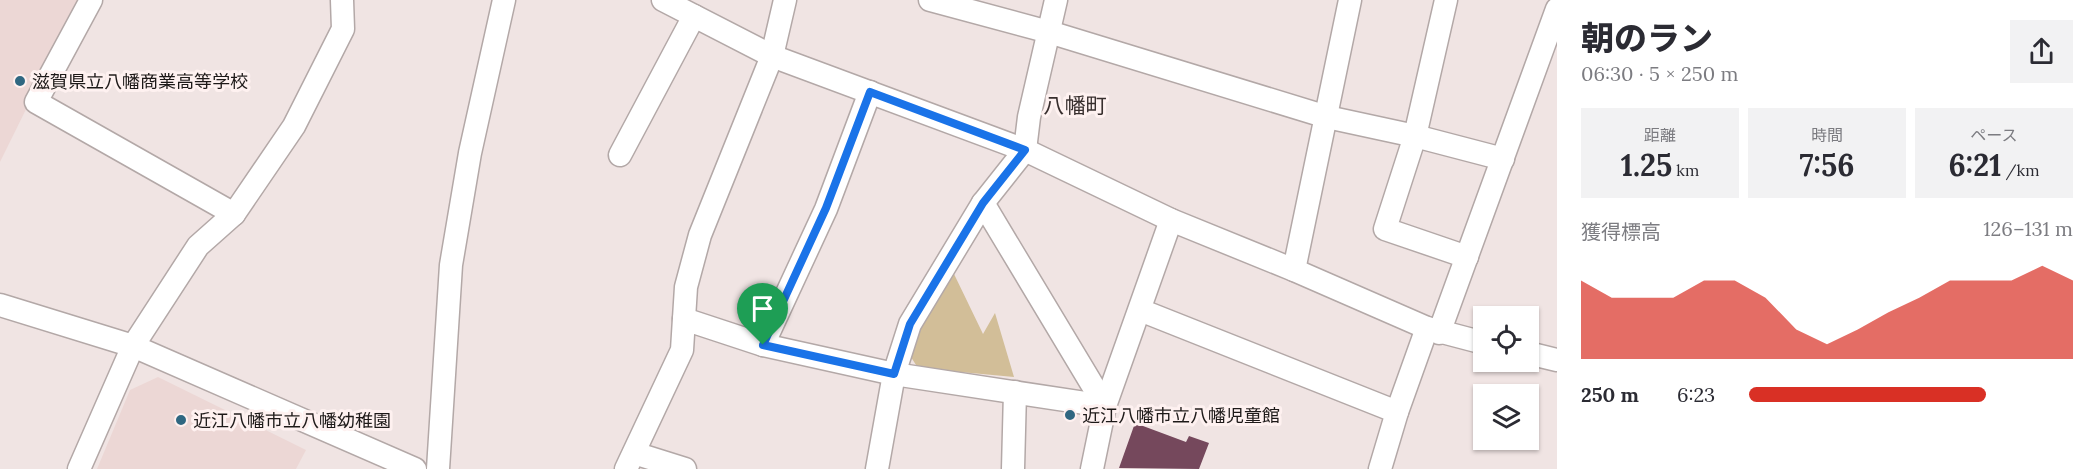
<!DOCTYPE html>
<html lang="ja">
<head>
<meta charset="utf-8">
<style>
	body { margin:0; font-family:Lora,"Noto Sans JP",serif; background:#f2f2f3; color:#2b2b33; height:100vh; display:flex; flex-direction:column; font-size:22px; white-space:nowrap }
	* { box-sizing:border-box; margin:0 }
	p { font-size:20px; color:#7c7c81 }
	.icon { flex:none; width:33px; height:33px; fill:none; stroke:currentColor; stroke-width:2; stroke-linecap:round; stroke-linejoin:round }
	.map { position:relative; flex:1; overflow:hidden }
	.details { display:flex; flex-direction:column; background:#fff; width:540px }
	.details>* { flex:none }
	.fabs { position:absolute; left:1473px; top:306px; display:grid; gap:12px }
	.fabs a { display:grid; place-items:center; width:66px; height:66px; border-radius:0px; background:#fff; box-shadow:0 2px 4px #0004; font-size:30px }
	.pin { position:absolute; display:grid; place-items:center; width:51px; height:51px; color:#fff; margin:-62px -26px; border-radius:50% 50% 50% 0; rotate:-45deg; box-shadow:0 0 6px #0007 }
	.pin .icon { rotate:45deg }
	.round { display:grid; place-items:center; flex:none; width:63px; height:63px; border-radius:0px; background:#f2f2f3 }
	.summary { display:flex; align-items:center; justify-content:space-between; height:102px; padding:0 24px }
	h1 { font-size:33px; font-weight:800; line-height:45px }
	.stats { display:grid; grid-template-columns:repeat(3,1fr); gap:9px; height:102px; padding:6px 24px }
	.stats div { display:grid; align-content:center; border-radius:0px; background:#f2f2f3; text-align:center }
	.stats b { font-size:30px; font-weight:800 }
	.stats small { font-size:16px; font-weight:400 }
	.stats p { font-size:16px }
	.chart { height:168px; padding:12px 24px }
	.chart p { display:flex; justify-content:space-between }
	.chart svg { width:100%; height:108px; margin-top:6px; fill:#d93025; opacity:.7 }
	ul { padding:0 24px; list-style:none; font-size:20px }
	li { display:grid; grid-template-columns:96px 72px 1fr; align-items:center; height:45px }
	li i { height:15px; border-radius:8px; background:#d93025 }
	main { display:flex; flex:1; min-height:0 }
	.map>svg:first-child { display:block }
</style>
</head>
<body>
<main>
<div class="map">
<svg width="1557" height="469" viewBox="0 0 1557 469">
	<rect width="100%" height="100%" fill="#f0e4e3"/>
	<g fill="#ecd7d5">
		<path d="M0,0H80L0,162Z"/>
		<path d="M158,377L306,450L296,469H97L130,390Z"/>
	</g>
	<path fill="#d2be98" d="M954,274L983,334L995,313L1014,377L918,368L907,351Z"/>
	<path fill="#75485c" d="M1135,423L1186,442L1189,436L1209,443L1199,469L1119,468Z"/>
	<g fill="none" stroke-linecap="round" stroke-linejoin="round">
		<defs>
			<g id="minor">
				<path d="M91,0L36,102L234,214"/>
				<path d="M663,0L772,56L1025,150L1171,220L1294,270L1427,328L1484,343"/>
				<path d="M930,0L1049,32L1327,117L1415,136L1503,159"/>
				<path d="M1446,0L1415,136L1385,229L1467,257"/>
				<path d="M620,155L694,16"/>
				<path d="M983,203L1105,406"/>
				<path d="M1294,270L1350,0"/>
				<path d="M0,305L133,346L415,469"/>
				<path d="M1140,310L1397,412"/>
				<path d="M684,319L763,345L894,374L1105,406"/>
				<path d="M1439,333L1557,9"/>
				<path d="M763,345L826,209L870,92"/>
				<path d="M1528,353L1557,360"/>
				<path d="M634,453L685,469"/>
				<path d="M79,469L133,346L198,246L234,214L294,126L343,29L342,0"/>
				<path d="M438,469L451,265L470,153L504,0"/>
				<path d="M626,469L682,350L686,287L700,235L772,56L785,0"/>
				<path d="M877,469L894,374L910,324L983,203L1025,150L1029,117L1056,0"/>
				<path d="M1013,469L1015,392"/>
				<path d="M1092,469L1105,406L1171,220"/>
				<path d="M1380,469L1397,412L1427,328"/>
			</g>
		</defs>
		<use href="#minor" stroke="#b3a8a7" stroke-width="25"/>
		<use href="#minor" stroke="#fff" stroke-width="22"/>
	</g>
	<g fill="none" stroke-linecap="round" stroke-linejoin="round">
		<defs>
			<path id="route" d="M870,92L1025,150L983,203L910,324L894,374L763,345L826,208Z"/>
		</defs>
		<use href="#route" stroke="#fff" stroke-width="12"/>
		<use href="#route" stroke="#1a73e8" stroke-width="8"/>
	</g>
	<g fill="#2f6781" stroke="#fef1f0" stroke-width="2">
		<circle cx="20" cy="81" r="6"/>
		<circle cx="1070" cy="415" r="6"/>
		<circle cx="181" cy="420" r="6"/>
	</g>
	<g text-anchor="middle" dominant-baseline="central" stroke-width="6" stroke-linejoin="round" paint-order="stroke">
		<g font-size="18" fill="#1d1918" stroke="#fef1f0" text-anchor="start">
			<text x="32" y="81">滋賀県立八幡商業高等学校</text>
			<text x="1082" y="415">近江八幡市立八幡児童館</text>
			<text x="193" y="420">近江八幡市立八幡幼稚園</text>
		</g>
		<g font-size="21" fill="#382f2e" stroke="#fef1f0">
			<text x="1075" y="105">八幡町</text>
		</g>
	</g>
</svg>
<div class="fabs">
<a><svg class="icon" aria-label="locate" viewBox="0 0 24 24"><circle cx="12" cy="12" r="6"/><path d="M12 2v4M12 18v4M2 12h4M18 12h4"/></svg></a>
<a><svg class="icon" aria-label="layers" viewBox="0 0 24 24"><path d="M12 4l9 5-9 5-9-5zM3 14l9 5 9-5"/></svg></a>
</div>
<div class="pin" style="left:763px;top:345px;background:#1e9e55"><svg class="icon" aria-label="arrive" viewBox="0 0 24 24"><path d="M6 21V4h12l-3 4 3 4H6"/></svg></div>
</div>
<section class="details">
<div class="summary"><div><h1>朝のラン</h1><p>06:30 · 5 × 250 m</p></div><a class="round"><svg class="icon" aria-label="share" viewBox="0 0 24 24"><path d="M12 15V3M7 8l5-5 5 5M5 13v7h14v-7"/></svg></a></div>
<div class="stats">
<div><p>距離</p><b>1.25<small> km</small></b></div>
<div><p>時間</p><b>7:56</b></div>
<div><p>ペース</p><b>6:21<small> /km</small></b></div>
</div>
<div class="chart"><p><span>獲得標高</span>126–131 m</p>
<svg viewBox="0 0 160 44" preserveAspectRatio="none"><path d="M0 44V12L10 19L20 19L30 19L40 12L50 12L60 19L70 32L80 38L90 32L100 25L110 19L120 12L130 12L140 12L150 6L160 12V44z"/></svg>
</div>
<ul>
<li><b>250 m</b>6:23<i style="width:73%"></i></li>
</ul>
</section>
</main>
</body>
</html>
